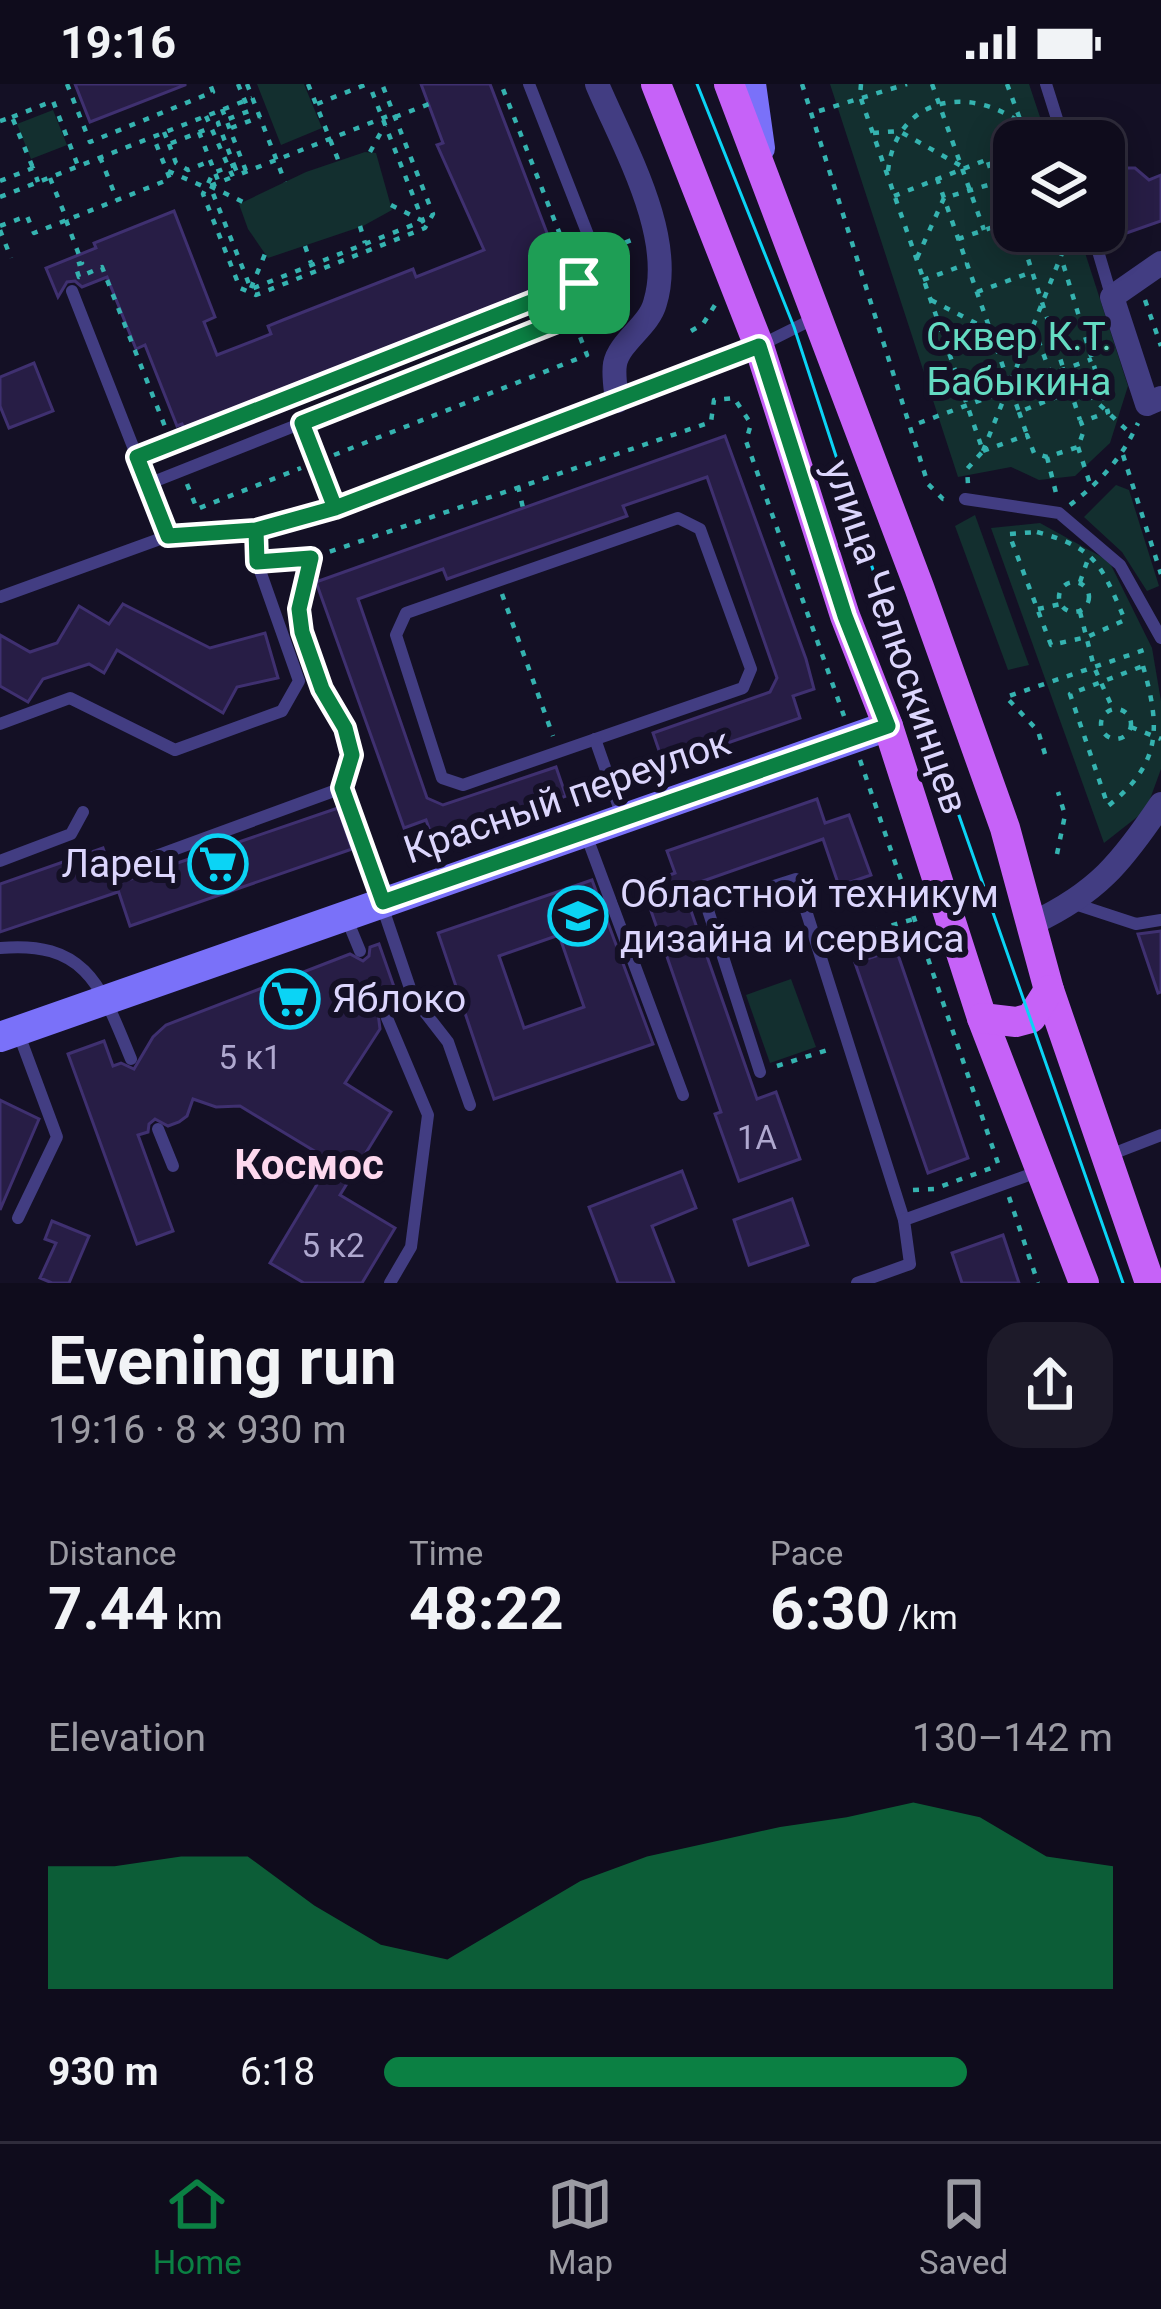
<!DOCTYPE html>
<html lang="en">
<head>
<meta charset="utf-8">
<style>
	body { margin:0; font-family:Roboto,sans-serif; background:#1d1a29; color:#f1f3f6; height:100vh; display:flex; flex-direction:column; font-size:45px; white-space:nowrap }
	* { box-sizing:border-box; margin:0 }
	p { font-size:39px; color:#9b9ba3 }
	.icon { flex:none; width:66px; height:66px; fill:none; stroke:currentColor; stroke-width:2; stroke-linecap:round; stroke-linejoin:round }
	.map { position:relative; height:1199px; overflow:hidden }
	.drawer { display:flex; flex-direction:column; background:#0f0c1c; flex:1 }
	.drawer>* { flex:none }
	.fabs { position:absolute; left:993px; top:36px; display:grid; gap:24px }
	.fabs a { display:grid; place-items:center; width:132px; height:132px; border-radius:24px; background:#0f0c1c; box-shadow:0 6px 30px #0003,0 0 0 3px #2f2c3b; font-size:60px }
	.pin { position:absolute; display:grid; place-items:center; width:102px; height:102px; color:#fff; margin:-51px; border-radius:24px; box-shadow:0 6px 18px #0006 }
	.round { display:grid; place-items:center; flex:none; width:126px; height:126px; border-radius:36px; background:#1d1a29 }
	.summary { display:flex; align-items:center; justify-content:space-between; height:204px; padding:0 48px }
	h1 { font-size:66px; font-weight:700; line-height:90px }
	.figures { display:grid; grid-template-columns:repeat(3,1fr); gap:18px; height:204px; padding:12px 48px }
	.figures div { display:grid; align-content:center }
	.figures b { font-size:60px; font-weight:700 }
	.figures small { font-size:33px; font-weight:400 }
	.figures p { font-size:33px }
	.chart { height:336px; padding:24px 48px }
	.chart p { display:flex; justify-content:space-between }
	.chart svg { width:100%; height:216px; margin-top:12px; fill:#0b8043; opacity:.7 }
	ul { padding:0 48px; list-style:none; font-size:39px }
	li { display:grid; grid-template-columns:192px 144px 1fr; align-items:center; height:90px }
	li i { height:30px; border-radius:15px; background:#0b8043 }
	.status { display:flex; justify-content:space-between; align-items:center; height:84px; padding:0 60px; background:#0f0c1c; direction:ltr }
	.status svg { height:33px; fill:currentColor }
	.tab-bar { display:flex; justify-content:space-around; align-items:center; height:168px; border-top:3px solid #2f2c3b; background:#0f0c1c; font-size:33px; color:#9b9ba3 }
	.tab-bar a { display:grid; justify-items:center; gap:6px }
	.tab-bar .active { color:#0b8043 }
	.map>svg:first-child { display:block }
</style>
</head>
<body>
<div class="status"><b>19:16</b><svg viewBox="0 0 49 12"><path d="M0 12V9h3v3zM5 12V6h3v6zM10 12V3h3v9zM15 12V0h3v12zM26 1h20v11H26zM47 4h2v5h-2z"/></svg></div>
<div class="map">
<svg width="1161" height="1199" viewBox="0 0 1161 1199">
	<rect width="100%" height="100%" fill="#141025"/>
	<g fill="#132f2f">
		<path d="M257,0H304L322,44L281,61Z"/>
		<path d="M830,0H1029L1048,57H1014V147H1078L1128,302L1110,359L1075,392L1039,396L1011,383L958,393Z"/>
		<path d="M53,26L67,61L31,75L17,40Z"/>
		<path d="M365,68L376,69L392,126L363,142L268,174L248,145L239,120L306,88Z"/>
		<path d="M1116,401L1129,406L1159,502L1147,507L1122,468L1084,433Z"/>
		<path d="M975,431L1029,581L1008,586L955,442Z"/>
		<path d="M1040,439L1109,477L1152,564L1161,617V685L1146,726L1104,759L991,444Z"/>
		<path d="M791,895L816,963L770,979L746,911Z"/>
	</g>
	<g fill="#271d45" stroke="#3f3070" stroke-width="3" fill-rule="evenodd">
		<path d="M75,0H185V1L90,38Z"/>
		<path d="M421,0H490L560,183L565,181L572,200L185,347L182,340L177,342L145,261L136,265L107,193L82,203L75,197L67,198L58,213L46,184L96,164L94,159L174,127L215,233L204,238L217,271L271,250L268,242L283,236L413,185L416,193L484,166L437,61L443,59Z"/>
		<path d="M1126,84H1135L1149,96L1161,91V137L1118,152L1104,109L1113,106Z"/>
		<path d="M34,279L53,327L9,344L0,322V293Z"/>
		<path d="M725,352L806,575L814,605L793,612L800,634L664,681L653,649L770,608L777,594L707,393L623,422L627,432L447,495L443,485L358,515L427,714L443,721L556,683L566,712L434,758L426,736L404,744L316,498Z"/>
		<path d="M123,520L210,564L265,549L278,594L237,603L223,629L117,566L104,589L89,580L43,595L28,618L0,602V551L30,568L57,559L79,522L109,540Z"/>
		<path d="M817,715L825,739L849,731L871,791L839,802L823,755L683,804L757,1015L776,1008L800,1075L739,1097L715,1030L721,1028L642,801L675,789L667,767Z"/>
		<path d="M338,724L352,765L130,842L116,800Z"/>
		<path d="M103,764L118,808L0,848V800Z"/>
		<path d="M592,796L653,960L494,1015L438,849ZM559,851L584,923L524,944L499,872Z"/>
		<path d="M1161,847V908L1158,909L1138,850Z"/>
		<path d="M379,860L399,917L393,926L384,924L378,929L380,945L345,999L391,1028L340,1111L395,1144L362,1199H304L270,1179L331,1077L240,1022L216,1023L193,1015L187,1032L179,1038L168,1042L155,1035L149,1040L148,1048L138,1051L173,1147L137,1160L68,970L104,957L113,982L121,979L134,985L153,953L166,941L350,870L363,877L369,872L370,863Z"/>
		<path d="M896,865L968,1074L928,1089L855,879Z"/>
		<path d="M0,1016L39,1035L0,1126Z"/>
		<path d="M682,1087L696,1124L652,1142L674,1199H618L589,1123Z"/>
		<path d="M792,1115L808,1161L749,1181L734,1136Z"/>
		<path d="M52,1137L89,1152L69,1199H52L40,1194L56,1159L45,1155Z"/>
		<path d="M1003,1151L1019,1199H962L952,1169Z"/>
	</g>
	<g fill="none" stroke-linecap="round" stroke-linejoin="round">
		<g stroke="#35b3b0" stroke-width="4.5" stroke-dasharray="6 9" stroke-linecap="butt">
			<path d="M67,0L90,58L213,8L210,0"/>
			<path d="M238,0L249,27L218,39L234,81L213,89L203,110L240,204L256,211L425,144L433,130L382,0"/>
			<path d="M247,0L285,98"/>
			<path d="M308,0L339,78"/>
			<path d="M802,0L928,400L943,415H951"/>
			<path d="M861,0L860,12L983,367L967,385L968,400"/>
			<path d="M932,0L984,146"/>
			<path d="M1007,0L1028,57"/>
			<path d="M317,20L367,0"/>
			<path d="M222,25L246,87"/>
			<path d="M819,27L907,0"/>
			<path d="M206,32L233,93"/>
			<path d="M12,33L53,17L78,82"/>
			<path d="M395,33L429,20"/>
			<path d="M0,37L12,33L33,84"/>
			<path d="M231,44L260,33"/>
			<path d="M164,48L169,60L210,44"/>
			<path d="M199,48L219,99"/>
			<path d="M873,49L899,47L963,83"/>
			<path d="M169,60L176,79L188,86L210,77"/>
			<path d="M370,68L385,41"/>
			<path d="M100,73L117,116"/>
			<path d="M234,81L238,91L393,30"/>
			<path d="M168,87L207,104"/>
			<path d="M888,87C896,13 969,0 1022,40"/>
			<path d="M50,94L67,136"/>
			<path d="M230,94L210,102L251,205L423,137L369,0"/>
			<path d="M937,94L994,257"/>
			<path d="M0,97L33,84L38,98"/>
			<path d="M995,99L1010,137"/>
			<path d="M995,99L1014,109"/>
			<path d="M210,102L243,118"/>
			<path d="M894,112L1014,65"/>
			<path d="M0,113L252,14"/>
			<path d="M391,121L423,137"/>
			<path d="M66,136L82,179L75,181L79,193L102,183L177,373"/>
			<path d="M0,142L27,132L34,149L170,95L153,52"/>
			<path d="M360,142L365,159"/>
			<path d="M0,146L11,174"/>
			<path d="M1019,147L1080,336"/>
			<path d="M958,155L1014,136"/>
			<path d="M1022,157L1057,147"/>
			<path d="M305,162L311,179"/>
			<path d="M611,164L634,155"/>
			<path d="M917,174L944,114L995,99L987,75"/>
			<path d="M923,196L967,180"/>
			<path d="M251,204L265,170"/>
			<path d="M977,208L1032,188"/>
			<path d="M931,216L989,246"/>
			<path d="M1145,216L1161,262"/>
			<path d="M1033,242L1059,312L1019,328L994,257Z"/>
			<path d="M691,247L703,240L715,221"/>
			<path d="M1067,290L1132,351"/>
			<path d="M1019,328L1027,351"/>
			<path d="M919,339L1092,275"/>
			<path d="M1078,363L1091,403"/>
			<path d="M153,367L579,199L501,0"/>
			<path d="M983,367L1027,351L1034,369L1047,373L1078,363L1084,346L1081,338L1108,328L1061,173"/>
			<path d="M983,367L1071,147"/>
			<path d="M334,371L587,271L577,245"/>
			<path d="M1123,371L1161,490"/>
			<path d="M1047,373L1057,413"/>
			<path d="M187,400L197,425L301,384"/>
			<path d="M518,402L523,424"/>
			<path d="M1070,421C1101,397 1122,374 1138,339"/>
			<path d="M1037,448C1097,464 1101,481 1125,536L1087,553L1051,561L1009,450Z"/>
			<path d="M271,477L311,474L711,338L714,316L734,314L751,340L746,357L844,632"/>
			<path d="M1080,498L1088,475"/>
			<circle cx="1074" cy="513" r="15"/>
			<path d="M502,510L553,652"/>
			<path d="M1038,525L1061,520"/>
			<path d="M1080,528L1094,583L1113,625"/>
			<path d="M302,549L299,525L311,474"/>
			<path d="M1143,582C1161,645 1161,680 1108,722L1070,610Z"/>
			<path d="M316,588C328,621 358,650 347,687"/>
			<circle cx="1116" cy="640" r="15"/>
			<path d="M1131,643L1161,655"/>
			<path d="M1045,670L1038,647L1006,613L1150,564"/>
			<path d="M860,676L1000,1085"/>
			<path d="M1057,770L1065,731L1058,708"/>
			<path d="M834,858L914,835"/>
			<path d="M777,982L834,964"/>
			<path d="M913,1106L934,1105L994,1083"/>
			<path d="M1009,1113L1038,1199"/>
		</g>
		<g stroke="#423d82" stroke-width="12">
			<path d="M1046,0L1064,57"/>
			<path d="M1092,147L1111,211"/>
			<path d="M72,207L168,452"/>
			<path d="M148,400L302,339"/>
			<path d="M965,415L1059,429L1120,481L1161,554"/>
			<path d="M335,424L302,339L572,232C593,219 605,211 601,184L529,0"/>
			<path d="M678,434L700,445L751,585L743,604L463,701L442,694L396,551L406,529Z"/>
			<path d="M0,513L168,452L256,447L335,424L759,262L817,233"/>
			<path d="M0,640L70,614L175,666L282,627L299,597L257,478L256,447"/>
			<path d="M595,655L622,732"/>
			<path d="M585,748L683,1011"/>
			<path d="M0,777L71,750L83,728"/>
			<path d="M129,782L342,704L413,913L448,958L470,1021"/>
			<path d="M1075,820L1136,840L1161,836"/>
			<path d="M346,833L360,867"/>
			<path d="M0,864C88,856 102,905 131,975"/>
			<path d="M387,934L428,1031L411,1163L390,1199"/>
			<path d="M18,948L57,1053L18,1134"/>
			<path d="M760,988L707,823L796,795L904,1136"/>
			<path d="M158,1045L173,1082"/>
			<path d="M1107,1072L1161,1051"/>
			<path d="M857,1199L910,1180L904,1136L1040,1087"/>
		</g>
		<g stroke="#423d82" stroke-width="24">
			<path d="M597,0C623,62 676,152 655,219C649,242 619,258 615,280C613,291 616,306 617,317"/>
			<path d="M1161,179L1112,213L1147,320L1161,314"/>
			<path d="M1033,839C1097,809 1122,778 1161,720"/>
		</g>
		<g stroke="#7a71f9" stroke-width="30">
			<path d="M751,0L760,64"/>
			<path d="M0,953L888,642"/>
		</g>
		<g stroke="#c662f8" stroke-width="30">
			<path d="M656,0L759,262L845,532L888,642L982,934L1084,1199"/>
			<path d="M729,0L919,503L1005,744L1049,906L1150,1199"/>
			<path d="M982,934L1016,938L1031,934L1049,906"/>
		</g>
		<path stroke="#0bd4f5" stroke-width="3" d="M697,0L794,243L876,495L1123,1199"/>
	</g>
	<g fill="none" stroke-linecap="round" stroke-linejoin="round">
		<defs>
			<path id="route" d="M579,199L602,206L588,222L572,232L302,339L335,424L256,446L257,478L311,474L299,525L302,548L322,605L345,644L352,671L342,704L383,818L888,642L845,532L759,262L335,424L256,446L168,452L137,373L579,199"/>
		</defs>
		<use href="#route" stroke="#fff" stroke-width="24"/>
		<use href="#route" stroke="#0b8043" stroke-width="15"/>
	</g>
	<defs>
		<symbol id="supermarket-ring" viewBox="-11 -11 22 22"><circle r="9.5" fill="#141025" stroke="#0bd4f5" stroke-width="1.5"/><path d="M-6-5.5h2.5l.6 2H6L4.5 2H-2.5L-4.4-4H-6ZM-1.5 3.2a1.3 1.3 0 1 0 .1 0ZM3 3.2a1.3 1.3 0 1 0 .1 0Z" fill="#0bd4f5"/></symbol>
		<symbol id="university-ring" viewBox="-11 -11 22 22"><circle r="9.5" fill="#141025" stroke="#0bd4f5" stroke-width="1.5"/><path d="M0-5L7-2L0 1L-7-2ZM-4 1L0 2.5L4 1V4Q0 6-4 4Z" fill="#0bd4f5"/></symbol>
	</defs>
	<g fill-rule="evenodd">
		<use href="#supermarket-ring" x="185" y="747" width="66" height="66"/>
		<use href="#university-ring" x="545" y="799" width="66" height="66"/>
		<use href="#supermarket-ring" x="257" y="882" width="66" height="66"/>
	</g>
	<g text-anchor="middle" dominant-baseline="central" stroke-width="12" stroke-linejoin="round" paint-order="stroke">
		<g font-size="33" fill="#afa8cf">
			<text x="250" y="973">5 к1</text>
			<text x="757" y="1053">1А</text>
			<text x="333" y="1161">5 к2</text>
		</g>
		<g font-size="39" fill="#64dbc2" stroke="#141025">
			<text x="1019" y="253">Сквер К.Т.<tspan x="1019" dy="45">Бабыкина</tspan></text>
		</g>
		<g font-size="39" fill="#dcd6fd" stroke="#141025">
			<text transform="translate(896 553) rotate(71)">улица Челюскинцев</text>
			<text transform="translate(567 712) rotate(-19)">Красный переулок</text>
		</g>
		<g font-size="39" fill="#dcd6fd" stroke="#141025" text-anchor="start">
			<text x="176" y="780" text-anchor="end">Ларец</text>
			<text x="620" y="810">Областной техникум<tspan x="620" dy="45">дизайна и сервиса</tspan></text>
			<text x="332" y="915">Яблоко</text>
		</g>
		<g font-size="42" font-weight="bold" fill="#fdd8ee" stroke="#141025">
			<text x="309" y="1080">Космос</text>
		</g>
	</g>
</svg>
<div class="fabs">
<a><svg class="icon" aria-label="layers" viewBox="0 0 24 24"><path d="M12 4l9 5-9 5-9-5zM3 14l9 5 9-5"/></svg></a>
</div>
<div class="pin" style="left:579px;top:199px;background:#1e9e55"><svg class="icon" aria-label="arrive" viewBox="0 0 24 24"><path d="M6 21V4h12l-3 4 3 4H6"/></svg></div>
</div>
<section class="drawer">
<div class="summary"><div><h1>Evening run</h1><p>19:16 · 8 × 930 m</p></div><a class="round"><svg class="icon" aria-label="share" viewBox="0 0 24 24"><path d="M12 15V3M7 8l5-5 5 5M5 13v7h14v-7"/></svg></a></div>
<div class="figures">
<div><p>Distance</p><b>7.44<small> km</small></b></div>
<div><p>Time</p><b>48:22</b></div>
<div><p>Pace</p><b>6:30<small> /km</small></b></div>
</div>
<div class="chart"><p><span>Elevation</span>130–142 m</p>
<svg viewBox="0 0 160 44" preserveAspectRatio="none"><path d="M0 44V19L10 19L20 17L30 17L40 27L50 35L60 38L70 30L80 22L90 17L100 14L110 11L120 9L130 6L140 9L150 17L160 19V44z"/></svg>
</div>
<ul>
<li><b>930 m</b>6:18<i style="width:80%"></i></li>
</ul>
</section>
<nav class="tab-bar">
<a class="active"><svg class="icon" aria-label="home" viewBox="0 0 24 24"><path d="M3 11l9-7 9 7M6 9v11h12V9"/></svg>Home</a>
<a><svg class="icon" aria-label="map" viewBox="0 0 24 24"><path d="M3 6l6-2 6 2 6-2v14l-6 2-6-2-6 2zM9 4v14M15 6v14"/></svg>Map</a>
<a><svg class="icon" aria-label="saved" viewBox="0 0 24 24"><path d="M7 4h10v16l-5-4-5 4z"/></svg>Saved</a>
</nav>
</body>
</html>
